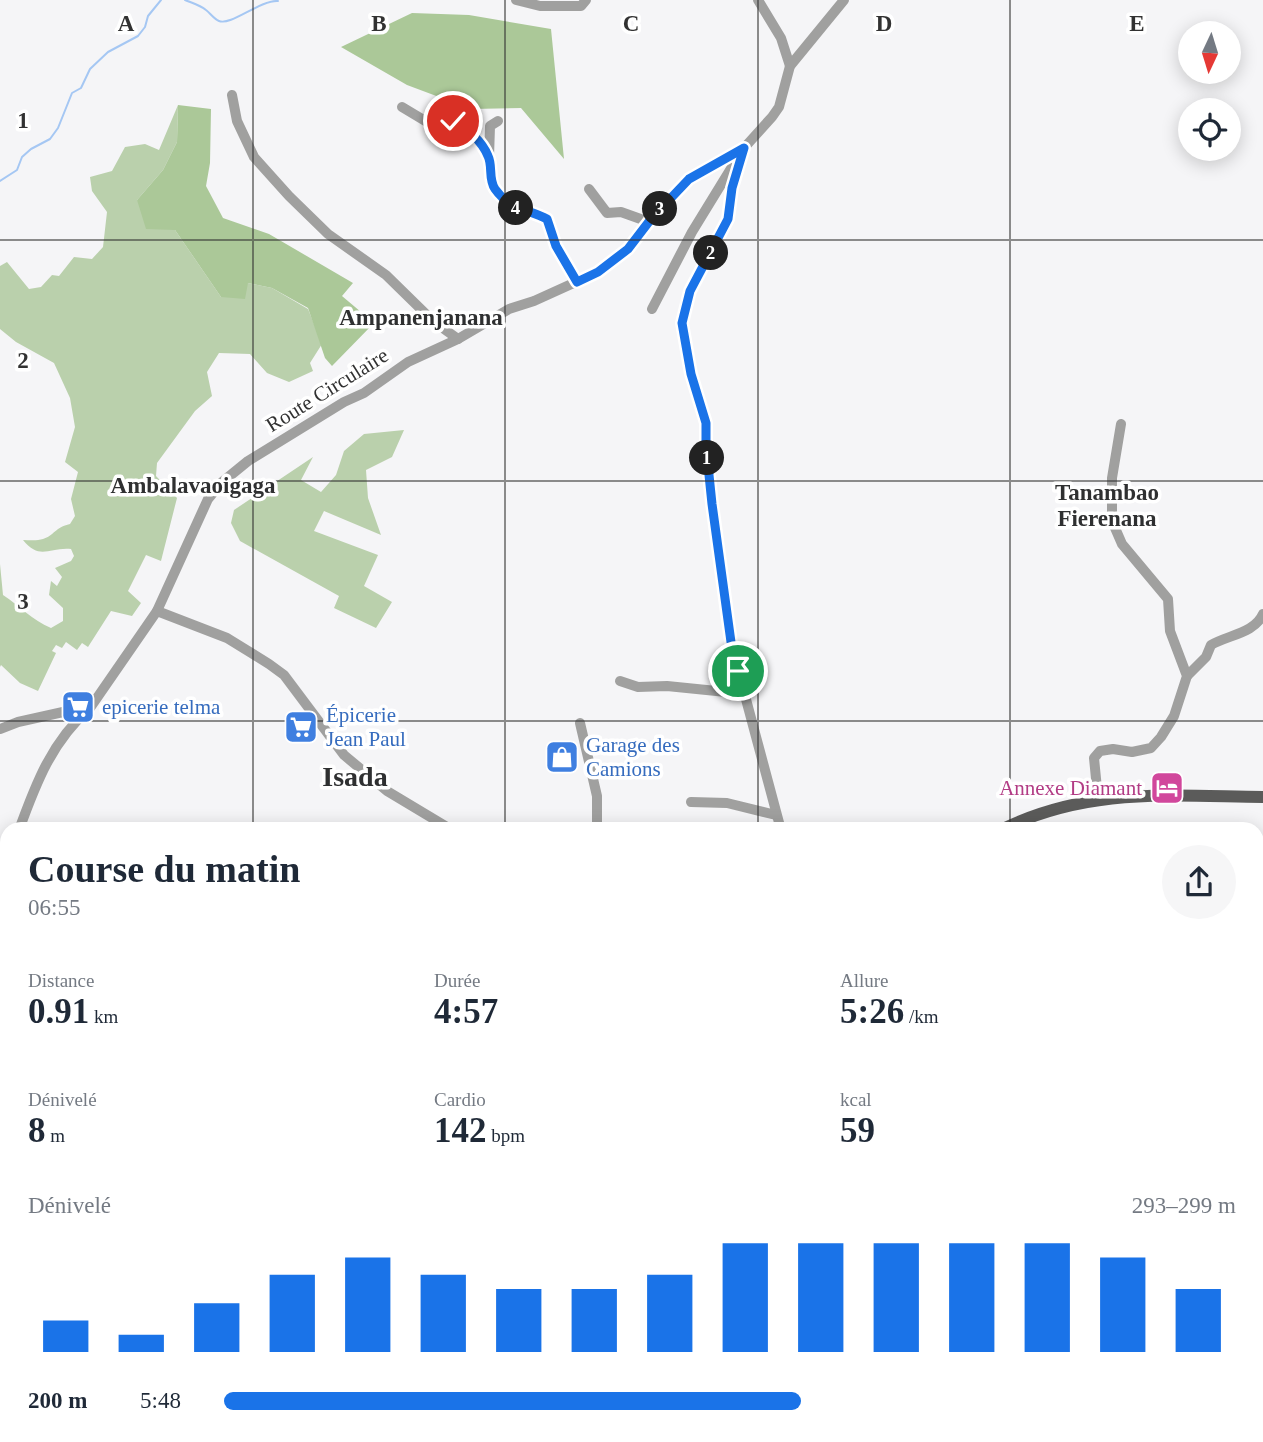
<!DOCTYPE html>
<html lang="fr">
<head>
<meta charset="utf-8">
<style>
	body { margin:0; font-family:Georgia,serif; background:#f6f6f7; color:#1f2937; height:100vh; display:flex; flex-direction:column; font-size:26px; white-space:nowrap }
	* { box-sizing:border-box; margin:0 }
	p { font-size:23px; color:#747a83 }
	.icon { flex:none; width:38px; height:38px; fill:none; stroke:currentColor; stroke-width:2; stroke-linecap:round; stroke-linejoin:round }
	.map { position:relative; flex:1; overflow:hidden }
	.sheet { position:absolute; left:0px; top:822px; width:1264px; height:620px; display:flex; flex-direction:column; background:#fff; border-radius:21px 21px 0 0; box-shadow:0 4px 18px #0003 }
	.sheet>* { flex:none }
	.needle { width:46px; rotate:184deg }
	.buttons { position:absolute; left:1178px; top:21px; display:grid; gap:14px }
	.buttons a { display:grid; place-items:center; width:63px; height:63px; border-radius:50%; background:#fff; box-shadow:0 4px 18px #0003; font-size:35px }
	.pin { position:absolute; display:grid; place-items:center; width:60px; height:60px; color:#fff; margin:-30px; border:4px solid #fff; border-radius:50%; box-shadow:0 2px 7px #0007 }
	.km { position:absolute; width:35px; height:35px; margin:-18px; border-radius:50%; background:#222; color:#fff; font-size:19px; line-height:35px; text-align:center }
	.round { display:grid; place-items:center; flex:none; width:74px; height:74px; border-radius:37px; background:#f6f6f7 }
	.overview { display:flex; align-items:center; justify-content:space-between; height:119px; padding:0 28px }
	h1 { font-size:38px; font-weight:700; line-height:52px }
	.figures { display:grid; grid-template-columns:repeat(3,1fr); gap:10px; height:119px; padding:7px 28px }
	.figures div { display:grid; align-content:center }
	.figures b { font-size:35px; font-weight:700 }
	.figures small { font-size:19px; font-weight:400 }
	.figures p { font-size:19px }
	.chart { height:196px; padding:14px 28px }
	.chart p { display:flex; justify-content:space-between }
	.chart svg { width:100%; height:126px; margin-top:7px; stroke:#1a73e8; stroke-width:6 }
	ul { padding:0 28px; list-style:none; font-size:23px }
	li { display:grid; grid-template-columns:112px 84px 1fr; align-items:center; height:52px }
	li i { height:18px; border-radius:9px; background:#1a73e8 }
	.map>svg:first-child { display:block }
</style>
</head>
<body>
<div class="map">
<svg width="1263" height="1442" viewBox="0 0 1263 1442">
	<rect width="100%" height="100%" fill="#f5f5f7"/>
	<g fill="#bad0ac">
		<path d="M178,105L177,142L163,170L137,200L175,230L221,297L248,283L272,288L308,309L322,344L310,363L313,371L289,382L267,373L250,354L219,353L207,372L212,396L195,411L157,463L156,476L177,498L161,561L146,555L128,591L141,603L132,616L111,611L88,647L82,643L77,650L66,642L62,648L56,645L52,651L56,653L38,691L20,683L1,665L0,667V564L3,595C20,606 32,620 51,628L63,621V608L49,595L51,581L57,586L62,577L55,568L71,561L74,556L71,549C49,547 40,561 23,540C29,540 37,541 43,539C54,536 55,527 70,524L75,516L71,499L78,472L65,462L75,427L70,398L54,363L16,342L0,329V266L7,262L29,289L41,287L52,275L59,276L74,257L92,259L103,247L107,212L92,191L90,177L112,171L125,147L145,144L159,150Z"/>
		<path d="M404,430L392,457L366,470L368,498L381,535L324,511L314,531L378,555L364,586L392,602L376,628L334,608L339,596L240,541L231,523L234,510L313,457L301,480L321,492L336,475L344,451L364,434Z"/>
	</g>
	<g fill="#abc898">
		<path d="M412,13L469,15L551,29L564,159L521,108L471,109L407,85L341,47Z"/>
		<path d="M178,105L211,109L210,163L206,186L223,218L269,234L353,283L342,296L374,323L332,366L325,358L308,308L272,288L248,283L245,299L221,297L175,230L146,229L137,200L163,170L177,142Z"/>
	</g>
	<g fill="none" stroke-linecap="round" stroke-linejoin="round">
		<g stroke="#a5c7f3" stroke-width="2">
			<path d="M185,0C192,3 200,5 206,10C210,13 214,19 219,21C231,26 260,0 278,1"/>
			<path d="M0,181L17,170L22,157L31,149L50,139L58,128L72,93L81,88L90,69L108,52L138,36L145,27L148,16L161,0"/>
			<path d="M1256,849L1263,851"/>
			<path d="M487,1442L488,1435"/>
		</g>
		<g stroke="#a0a09f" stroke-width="10">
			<path d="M516,0L540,6H581L586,0"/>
			<path d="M758,0L781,38L790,66"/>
			<path d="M232,95L237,121L254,157L289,196L328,234L386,275L433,321L458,339"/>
			<path d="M402,107L427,122L453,121L467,128L489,157"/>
			<path d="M498,121L490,126L489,157L493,187L514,208L532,212L547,219L556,246L577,282"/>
			<path d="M744,148L732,189L728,219L690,291L682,323L691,374L707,423L706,446L712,504L732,647L781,830"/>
			<path d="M589,189L607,213L621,212L649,222"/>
			<path d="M652,309L692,232L738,157"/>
			<path d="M157,611L227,638L269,664L284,675L344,755L387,791L452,830"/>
			<path d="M1187,676L1206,657L1211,645C1228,635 1255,633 1263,614"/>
			<path d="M620,681L638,687L667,686L746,694"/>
			<path d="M580,723L597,796V830"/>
			<path d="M0,729L18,722L63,712L76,721"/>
			<path d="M1098,799L1094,758L1100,751L1113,749L1132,752L1151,748L1161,737L1174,716L1187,676L1170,631L1168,599L1122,544L1112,521V478L1121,424"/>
			<path d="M691,802L727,803L776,815"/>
			<path d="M19,830C36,783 52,741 90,708L157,611L208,499L221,483L248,461L344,402L364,393L408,362L458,339L509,309L534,301L598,272L628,249L651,219L689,179L744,148L772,117L779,107L790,66L844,0"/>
			<path d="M0,903L7,870"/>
			<path d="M1256,1213L1263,1215"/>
			<path d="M0,1225L7,1227"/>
			<path d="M1256,1286L1263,1289"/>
			<path d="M1256,1307L1263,1309"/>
			<path d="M1256,1407L1263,1389"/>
			<path d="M1256,1418L1263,1420"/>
			<path d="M211,1435L219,1442"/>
			<path d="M772,1435L774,1442"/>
			<path d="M1071,1435L1079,1442"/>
			<path d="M94,1442L101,1435"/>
			<path d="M989,1442L991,1435"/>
			<path d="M1100,1442L1145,1435"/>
			<path d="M1245,1442L1247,1435"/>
		</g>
		<g stroke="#5b5b5a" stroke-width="12">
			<path d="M1001,830C1088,787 1169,796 1263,797"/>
			<path d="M535,1442V1435"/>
		</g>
	</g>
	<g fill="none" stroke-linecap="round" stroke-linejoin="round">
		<defs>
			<path id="route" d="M453,121C467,128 482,141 488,156C493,166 488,179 495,189C509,209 527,209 547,219L556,246L577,282L598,272L628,249L651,219L689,179L744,148L732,188L728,219L690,291L682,323L691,374L706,423V446L712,504L731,642L738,671"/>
		</defs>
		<use href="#route" stroke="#fff" stroke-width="14"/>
		<use href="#route" stroke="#1a73e8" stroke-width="9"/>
	</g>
	<path fill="none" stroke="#323232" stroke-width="2" stroke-opacity="0.55" d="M253,0V830M505,0V830M758,0V830M1010,0V830M0,240H1263M0,481H1263M0,721H1263M0,961H7M1256,961H1263M0,1202H7M1256,1202H1263M253,1435V1442M505,1435V1442M758,1435V1442M1010,1435V1442"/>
	<defs>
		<symbol id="supermarket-square" viewBox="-11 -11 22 22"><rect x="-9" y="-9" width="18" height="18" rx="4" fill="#3f7fe0" stroke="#fff"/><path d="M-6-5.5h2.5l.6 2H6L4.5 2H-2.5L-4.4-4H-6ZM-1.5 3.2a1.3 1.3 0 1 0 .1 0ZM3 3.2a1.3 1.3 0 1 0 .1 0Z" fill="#fff"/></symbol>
		<symbol id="shop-square" viewBox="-11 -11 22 22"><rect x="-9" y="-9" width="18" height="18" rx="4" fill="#3f7fe0" stroke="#fff"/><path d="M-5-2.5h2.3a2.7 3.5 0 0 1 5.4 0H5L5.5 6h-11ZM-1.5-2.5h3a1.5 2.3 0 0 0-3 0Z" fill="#fff"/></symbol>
		<symbol id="hotel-square" viewBox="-11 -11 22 22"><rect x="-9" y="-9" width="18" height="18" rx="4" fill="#d1479c" stroke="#fff"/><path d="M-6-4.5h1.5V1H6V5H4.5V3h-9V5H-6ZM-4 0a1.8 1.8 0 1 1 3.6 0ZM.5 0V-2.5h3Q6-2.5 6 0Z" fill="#fff"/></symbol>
	</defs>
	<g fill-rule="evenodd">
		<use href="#supermarket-square" x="59" y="688" width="38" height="38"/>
		<use href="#supermarket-square" x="282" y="708" width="38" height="38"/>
		<use href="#shop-square" x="543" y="738" width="38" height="38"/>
		<use href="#hotel-square" x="1148" y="769" width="38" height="38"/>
	</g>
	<g text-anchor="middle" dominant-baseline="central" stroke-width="7" stroke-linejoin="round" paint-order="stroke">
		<g font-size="21" fill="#323232" stroke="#fff">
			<text transform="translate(327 390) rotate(-32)">Route Circulaire</text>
		</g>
		<g font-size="21" fill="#366cbe" stroke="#fff" text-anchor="start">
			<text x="102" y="707">epicerie telma</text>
			<text x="326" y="715">Épicerie<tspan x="326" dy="24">Jean Paul</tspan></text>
			<text x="586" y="745">Garage des<tspan x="586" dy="24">Camions</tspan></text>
		</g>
		<g font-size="21" fill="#b23c85" stroke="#fff" text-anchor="end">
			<text x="1142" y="788">Annexe Diamant</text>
		</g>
		<g font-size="23" font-weight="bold" fill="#2f3031" stroke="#fff">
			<text x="421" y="317">Ampanenjanana</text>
			<text x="193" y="485">Ambalavaoigaga</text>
			<text x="1107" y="492">Tanambao<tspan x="1107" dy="26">Fierenana</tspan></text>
		</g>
		<g font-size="28" font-weight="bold" fill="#2f3031" stroke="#fff">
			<text x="355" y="776">Isada</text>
		</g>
	</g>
	<g font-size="23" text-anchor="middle" font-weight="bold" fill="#323232" stroke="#fff" stroke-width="7" stroke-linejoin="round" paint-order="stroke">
		<text x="126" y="31">A</text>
		<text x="379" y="31">B</text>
		<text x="631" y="31">C</text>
		<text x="884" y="31">D</text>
		<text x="1137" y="31">E</text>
		<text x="23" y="128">1</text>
		<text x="23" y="368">2</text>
		<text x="23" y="609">3</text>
	</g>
</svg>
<div class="buttons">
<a><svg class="needle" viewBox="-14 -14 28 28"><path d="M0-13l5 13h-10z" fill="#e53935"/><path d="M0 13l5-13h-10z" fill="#747a83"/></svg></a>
<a><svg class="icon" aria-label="locate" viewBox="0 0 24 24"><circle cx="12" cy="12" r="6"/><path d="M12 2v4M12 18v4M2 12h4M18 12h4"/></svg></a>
</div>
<div class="pin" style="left:738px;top:671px;background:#1e9e55"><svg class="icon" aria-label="arrive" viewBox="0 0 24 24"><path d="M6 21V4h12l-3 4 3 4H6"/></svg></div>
<div class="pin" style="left:453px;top:121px;background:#d93025"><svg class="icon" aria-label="check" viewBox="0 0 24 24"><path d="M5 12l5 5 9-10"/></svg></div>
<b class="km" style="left:707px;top:458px">1</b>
<b class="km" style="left:711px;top:253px">2</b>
<b class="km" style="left:660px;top:209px">3</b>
<b class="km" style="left:516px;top:208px">4</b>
<section class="sheet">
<div class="overview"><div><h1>Course du matin</h1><p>06:55</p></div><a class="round"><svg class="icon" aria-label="share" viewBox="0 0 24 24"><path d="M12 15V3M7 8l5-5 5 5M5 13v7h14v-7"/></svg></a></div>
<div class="figures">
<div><p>Distance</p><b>0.91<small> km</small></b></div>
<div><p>Durée</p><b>4:57</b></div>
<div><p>Allure</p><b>5:26<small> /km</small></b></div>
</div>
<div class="figures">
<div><p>Dénivelé</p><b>8<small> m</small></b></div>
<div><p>Cardio</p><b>142<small> bpm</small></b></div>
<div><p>kcal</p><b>59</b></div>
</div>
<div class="chart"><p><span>Dénivelé</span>293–299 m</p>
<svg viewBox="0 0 160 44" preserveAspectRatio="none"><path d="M5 44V33M15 44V38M25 44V27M35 44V17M45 44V11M55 44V17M65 44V22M75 44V22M85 44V17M95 44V6M105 44V6M115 44V6M125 44V6M135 44V6M145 44V11M155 44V22"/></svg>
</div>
<ul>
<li><b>200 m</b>5:48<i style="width:57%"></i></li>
</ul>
</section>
</div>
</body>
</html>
